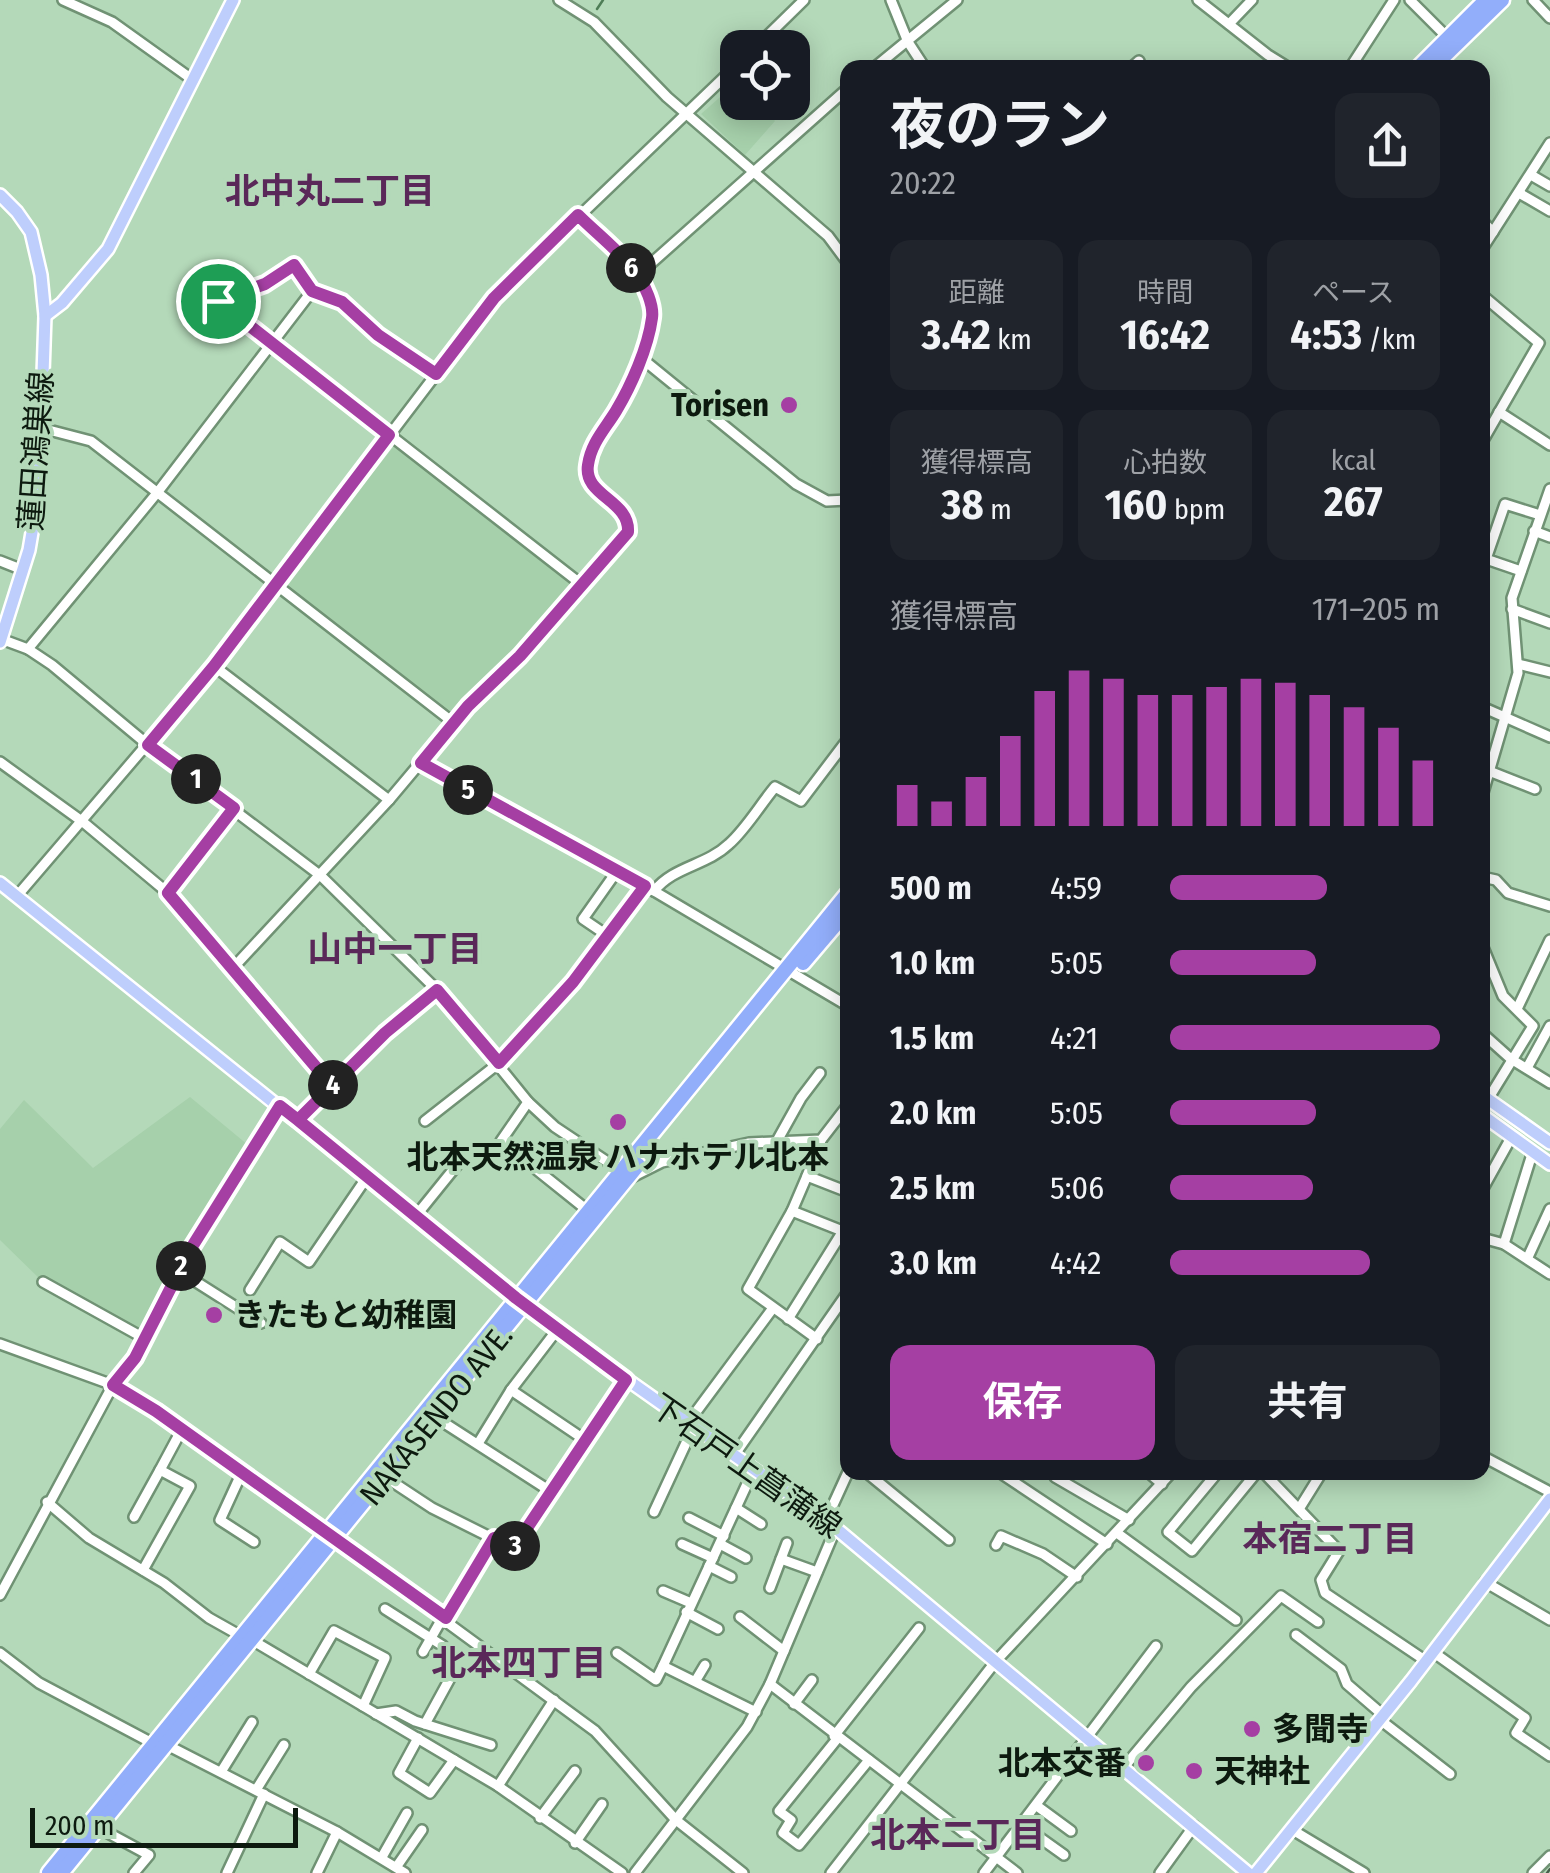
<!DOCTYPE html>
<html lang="ja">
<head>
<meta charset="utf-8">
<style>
	body { margin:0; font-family:"Fira Sans Condensed","Noto Sans JP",sans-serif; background:#20242c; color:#f1f3f6; height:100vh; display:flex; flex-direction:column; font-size:38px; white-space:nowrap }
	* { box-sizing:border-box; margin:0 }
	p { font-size:32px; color:#9ea1a6 }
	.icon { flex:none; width:55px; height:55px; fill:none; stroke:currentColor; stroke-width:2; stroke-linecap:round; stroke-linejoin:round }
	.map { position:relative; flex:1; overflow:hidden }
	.side { position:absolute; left:840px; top:60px; width:650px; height:1420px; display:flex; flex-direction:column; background:#171b24; border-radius:20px; box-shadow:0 5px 25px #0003 }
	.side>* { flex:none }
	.fabs { position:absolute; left:720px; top:30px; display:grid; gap:20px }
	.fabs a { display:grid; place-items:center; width:90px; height:90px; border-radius:20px; background:#171b24; box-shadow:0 5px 25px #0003; font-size:50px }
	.scale { position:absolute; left:30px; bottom:25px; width:268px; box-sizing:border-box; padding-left:10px; border:5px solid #0d1a0f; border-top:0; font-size:28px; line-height:35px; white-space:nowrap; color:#0d1a0f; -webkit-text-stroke:8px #b4d9b9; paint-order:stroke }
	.pin { position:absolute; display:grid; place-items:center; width:85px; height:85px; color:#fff; margin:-42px; border:5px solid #fff; border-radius:50%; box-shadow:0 2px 10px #0007 }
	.km { position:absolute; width:50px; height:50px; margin:-25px; border-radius:50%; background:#222; color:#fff; font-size:28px; line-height:50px; text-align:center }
	.round { display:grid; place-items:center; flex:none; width:105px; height:105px; border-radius:20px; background:#20242c }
	.summary { display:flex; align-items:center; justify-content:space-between; height:170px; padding:0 50px }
	h1 { font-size:55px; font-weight:700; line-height:75px }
	.metrics { display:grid; grid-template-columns:repeat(3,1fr); gap:15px; height:170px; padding:10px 50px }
	.metrics div { display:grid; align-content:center; border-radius:20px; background:#20242c; text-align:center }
	.metrics b { font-size:42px; font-weight:700 }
	.metrics small { font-size:28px; font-weight:400 }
	.metrics p { font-size:28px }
	.chart { height:280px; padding:20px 50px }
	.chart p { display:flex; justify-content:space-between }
	.chart svg { width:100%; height:180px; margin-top:10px; stroke:#a53fa3; stroke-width:6 }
	.action { display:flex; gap:20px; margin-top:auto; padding:20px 50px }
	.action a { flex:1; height:115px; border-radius:20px; background:#a53fa3; color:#fff; font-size:40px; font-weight:700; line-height:115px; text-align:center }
	.action a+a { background:#20242c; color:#f1f3f6 }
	ul { padding:0 50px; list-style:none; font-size:32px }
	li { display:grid; grid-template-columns:160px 120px 1fr; align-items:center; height:75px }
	li i { height:25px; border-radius:12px; background:#a53fa3 }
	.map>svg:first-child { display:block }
</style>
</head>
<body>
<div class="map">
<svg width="1550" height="1873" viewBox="0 0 1550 1873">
	<rect width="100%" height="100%" fill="#b4d9b9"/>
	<g fill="#a6d0ab">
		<path d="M737,82L738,102L760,103L775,121L745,155L701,114Z"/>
		<path d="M394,446L569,581L572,587L518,651L453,713L286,586L287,580Z"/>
		<path d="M190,1097L248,1145L142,1337L43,1282L0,1240V1129L24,1100L93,1168Z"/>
	</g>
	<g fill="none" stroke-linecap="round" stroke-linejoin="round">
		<path stroke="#4e7d56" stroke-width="2.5" d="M597,9L603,0"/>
		<defs>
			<g id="minor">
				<path d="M63,0L112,22L193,80"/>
				<path d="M559,0L594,22L667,97L828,236L848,263"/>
				<path d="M891,0L908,42L925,68"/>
				<path d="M1198,0L1268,55L1289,68"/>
				<path d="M1410,0L1448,38"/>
				<path d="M1533,0L1550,18"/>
				<path d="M1229,24L1252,0"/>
				<path d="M755,48L804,0"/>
				<path d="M874,68L957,0"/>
				<path d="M1074,68H1076"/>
				<path d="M1131,68L1139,61"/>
				<path d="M1350,68L1394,0"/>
				<path d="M1531,175L1550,186"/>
				<path d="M1519,193L1550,211"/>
				<path d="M1482,221L1493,232"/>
				<path d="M1482,249L1550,143"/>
				<path d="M638,275L848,88"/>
				<path d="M312,291L342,302L378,335L436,374"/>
				<path d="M1482,295L1539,343L1482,442"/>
				<path d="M218,301L581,584"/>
				<path d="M640,357L796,484L827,501L848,500"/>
				<path d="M1499,412L1550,445"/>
				<path d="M41,428L91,441L454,723"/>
				<path d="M1534,531L1550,537"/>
				<path d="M0,561L23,570"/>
				<path d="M1521,571L1486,559L1505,504L1540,515"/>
				<path d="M1512,609L1550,623"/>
				<path d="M1,639L28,649L52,665L148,745L321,876L437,990L528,1102L555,1127L621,1171"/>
				<path d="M28,649L157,493L312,291L294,265L265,284L218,301"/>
				<path d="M1518,664L1550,672"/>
				<path d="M214,666L389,800"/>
				<path d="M1482,707L1550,737"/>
				<path d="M0,762L83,822L168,893L332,1086"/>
				<path d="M421,763L654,891L848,1006"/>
				<path d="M1489,771L1535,789"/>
				<path d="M1482,796L1518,673L1512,598L1550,489"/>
				<path d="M1482,877L1496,880L1508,893L1550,906"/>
				<path d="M654,891C674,866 706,866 729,844C746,829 760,805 775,787L801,801L848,739"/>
				<path d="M168,893L234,808"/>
				<path d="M17,896L214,666L494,298L738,64"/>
				<path d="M608,936L583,919L617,871"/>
				<path d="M1482,945L1503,996L1533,1026L1482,1109"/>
				<path d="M233,968L389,800L468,706L520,657L629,532C630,500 583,496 588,465C591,443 605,429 616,411C631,386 649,348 652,318C654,305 645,286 638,275C622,253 597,234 578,215"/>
				<path d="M1517,1009L1550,940"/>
				<path d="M1482,1033L1511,1059L1550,1083"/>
				<path d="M1527,1068L1550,1026"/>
				<path d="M528,1102L501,1141L587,1210"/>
				<path d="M298,1120L385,1033L437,990"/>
				<path d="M425,1121L499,1063L573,982L645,886"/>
				<path d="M777,1141L801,1098L820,1073"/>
				<path d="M807,1176L821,1140"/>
				<path d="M628,1179L662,1162L749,1143L821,1140L848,1105"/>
				<path d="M1482,1190L1512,1136"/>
				<path d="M792,1211L845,1232"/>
				<path d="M415,1217L457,1165"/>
				<path d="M1482,1238L1504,1244L1550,1274"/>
				<path d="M1504,1244L1533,1151"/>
				<path d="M1528,1257L1550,1209"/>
				<path d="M179,1271L261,1323"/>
				<path d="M43,1282L142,1337"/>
				<path d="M250,1290L280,1242L309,1262L367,1177"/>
				<path d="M788,1319L843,1231"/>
				<path d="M817,1339L748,1289L792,1211L807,1176L848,1192"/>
				<path d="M0,1344L113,1385L156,1411L242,1472L595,1731L676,1820L743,1873"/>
				<path d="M511,1390L585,1440"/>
				<path d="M435,1417L550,1491"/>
				<path d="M687,1424L773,1308"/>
				<path d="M479,1442L511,1390L557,1330"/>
				<path d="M1482,1456L1550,1492"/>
				<path d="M733,1457L848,1292"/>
				<path d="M753,1471L663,1666L756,1712"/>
				<path d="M242,1472L220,1520L254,1542"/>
				<path d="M866,1472L949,1540"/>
				<path d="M999,1472L1107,1544"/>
				<path d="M1057,1472L1055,1477L1129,1520"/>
				<path d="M1148,1472L1162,1484"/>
				<path d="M1218,1472L1168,1532L1192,1551L1257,1472"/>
				<path d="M1263,1472L1339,1551L1321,1580L1325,1593L1426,1661"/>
				<path d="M385,1477L432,1508L494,1539L511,1552L626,1380"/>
				<path d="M47,1502L89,1538L164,1583L209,1618L241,1636"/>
				<path d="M736,1508L761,1524"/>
				<path d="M1299,1509L1322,1472"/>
				<path d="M654,1512L693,1428"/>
				<path d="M134,1517L160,1470"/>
				<path d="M689,1518L724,1536"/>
				<path d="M826,1520L848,1472"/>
				<path d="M1117,1533L1236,1620"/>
				<path d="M682,1544L713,1558"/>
				<path d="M720,1544L746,1558"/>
				<path d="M996,1545L1001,1536L1043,1554L1077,1577"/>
				<path d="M781,1559L817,1572"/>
				<path d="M709,1566L731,1577"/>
				<path d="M143,1570L190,1486L160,1470L182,1429"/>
				<path d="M1485,1582L1550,1620"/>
				<path d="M770,1588L787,1543"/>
				<path d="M663,1591L691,1603"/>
				<path d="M0,1595L113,1385L135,1358L190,1250L280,1106"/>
				<path d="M385,1609L443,1646"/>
				<path d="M686,1612L718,1629"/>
				<path d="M740,1617L784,1651"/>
				<path d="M445,1618L494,1539"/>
				<path d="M1296,1635L1341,1669L1347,1684L1383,1715"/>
				<path d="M252,1640L498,1786L622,1873"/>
				<path d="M423,1652L443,1617"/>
				<path d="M1433,1652L1525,1718L1516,1733L1550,1756"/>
				<path d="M0,1653L39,1683L154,1744"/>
				<path d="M617,1653L656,1680L663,1666"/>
				<path d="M309,1674L334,1631L385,1658L363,1706"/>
				<path d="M696,1680L705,1665"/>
				<path d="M770,1684L1017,1873"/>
				<path d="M794,1704L812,1680"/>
				<path d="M376,1714L396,1711L415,1721L491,1745"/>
				<path d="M1379,1719L1450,1774"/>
				<path d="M425,1724L454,1671"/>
				<path d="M834,1736L919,1628"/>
				<path d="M418,1738L399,1773L430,1793L454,1760"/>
				<path d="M837,1739L779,1811L791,1820L783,1833L799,1845L869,1760"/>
				<path d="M167,1745L337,1832L405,1873"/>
				<path d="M1124,1767L1191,1687L1281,1596L1318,1622"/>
				<path d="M221,1772L252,1722"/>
				<path d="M498,1786L554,1700"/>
				<path d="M256,1790L284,1745"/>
				<path d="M1037,1806L1071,1831"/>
				<path d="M540,1818L575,1771"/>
				<path d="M1022,1825L1064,1855"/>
				<path d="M99,1828L149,1855L134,1873"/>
				<path d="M1291,1829L1364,1873"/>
				<path d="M575,1843L602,1804"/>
				<path d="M382,1857L407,1813"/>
				<path d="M397,1866L422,1830"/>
				<path d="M227,1873L264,1794"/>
				<path d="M317,1873L337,1832"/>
				<path d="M635,1873L747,1727L770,1684L836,1528"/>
				<path d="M831,1873L996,1661L1172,1472"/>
				<path d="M984,1873L1156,1646"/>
				<path d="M1160,1873L1194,1826"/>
				<path d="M1533,1873L1550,1856"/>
			</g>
			<g id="major">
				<path d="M0,195L17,212L31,232L41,275L45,316L39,491L29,550L0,642"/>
				<path d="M45,316L62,303L108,249L233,0"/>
				<path d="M0,883L557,1330L826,1520L1248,1873"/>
				<path d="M1482,1095L1550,1143"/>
				<path d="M1482,1115L1550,1164"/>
				<path d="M1256,1873L1411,1681L1550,1499"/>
			</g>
			<g id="highway">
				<path d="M1418,68L1486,0"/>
				<path d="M1432,68L1502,0"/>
				<path d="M803,963L848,910"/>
				<path d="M49,1873L848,893"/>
				<path d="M61,1873L638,1165"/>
			</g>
		</defs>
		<use href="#minor" stroke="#709274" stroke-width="14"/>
		<use href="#major" stroke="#fff" stroke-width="16"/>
		<use href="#highway" stroke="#fff" stroke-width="19"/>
		<use href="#minor" stroke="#fff" stroke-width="9"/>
		<use href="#major" stroke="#becefc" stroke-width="11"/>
		<use href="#highway" stroke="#92aefa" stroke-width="14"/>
		<path stroke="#485d4b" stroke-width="2.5" d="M1547,1873L1550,1869"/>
	</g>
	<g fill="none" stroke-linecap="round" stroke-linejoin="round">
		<defs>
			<path id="route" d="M218,301L389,435L214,666L148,745L234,808L168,893L332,1086L298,1120L280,1106L190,1250L135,1358L113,1385L156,1411L446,1618L494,1538L511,1552L626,1380L516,1298L298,1120L385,1033L437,990L499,1063L573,982L645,886L421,763L468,706L520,656L628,532C630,500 583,496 588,465C591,443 605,429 616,411C631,386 648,348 652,318C654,305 645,286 638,275C622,253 597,234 578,215L494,298L436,374L378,335L342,302L312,291L294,265L265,284L218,301"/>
		</defs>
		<use href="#route" stroke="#fff" stroke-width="20"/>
		<use href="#route" stroke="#a53fa3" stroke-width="12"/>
	</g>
	<g fill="#a53fa3" stroke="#b4d9b9" stroke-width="4">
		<circle cx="789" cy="405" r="10"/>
		<circle cx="618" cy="1122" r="10"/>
		<circle cx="214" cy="1315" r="10"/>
		<circle cx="1252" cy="1729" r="10"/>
		<circle cx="1146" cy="1763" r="10"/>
		<circle cx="1194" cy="1771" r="10"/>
	</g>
	<g text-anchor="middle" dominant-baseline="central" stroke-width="8" stroke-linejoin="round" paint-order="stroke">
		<g font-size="32" font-weight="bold" fill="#0d1a0f" stroke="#b4d9b9" text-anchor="start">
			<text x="769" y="405" text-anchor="end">Torisen</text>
			<text x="618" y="1157" text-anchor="middle">北本天然温泉 ハナホテル北本</text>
			<text x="234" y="1315">きたもと幼稚園</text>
			<text x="1272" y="1729">多聞寺</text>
			<text x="1126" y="1763" text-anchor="end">北本交番</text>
			<text x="1214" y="1771">天神社</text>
		</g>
		<g font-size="32" fill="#0d1a0f" stroke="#b4d9b9">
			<text transform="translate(36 451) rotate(-86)">蓮田鴻巣線</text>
			<text transform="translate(436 1415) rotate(-51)">NAKASENDO AVE.</text>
			<text transform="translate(746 1466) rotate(35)">下石戸上菖蒲線</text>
		</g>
		<g font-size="35" font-weight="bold" fill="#5a2859" stroke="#b4d9b9">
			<text x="330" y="191">北中丸二丁目</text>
			<text x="395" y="949">山中一丁目</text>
			<text x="1330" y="1539">本宿二丁目</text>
			<text x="519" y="1663">北本四丁目</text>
			<text x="958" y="1835">北本二丁目</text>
		</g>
	</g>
</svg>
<div class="fabs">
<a><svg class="icon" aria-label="locate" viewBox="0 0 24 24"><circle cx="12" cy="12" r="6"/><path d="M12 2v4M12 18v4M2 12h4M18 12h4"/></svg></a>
</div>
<div class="scale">200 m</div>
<div class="pin" style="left:218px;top:301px;background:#1e9e55"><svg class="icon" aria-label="arrive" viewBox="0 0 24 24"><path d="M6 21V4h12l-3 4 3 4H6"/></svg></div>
<b class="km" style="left:196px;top:779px">1</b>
<b class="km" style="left:181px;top:1266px">2</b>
<b class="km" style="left:515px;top:1546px">3</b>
<b class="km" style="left:333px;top:1085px">4</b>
<b class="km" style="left:468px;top:790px">5</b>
<b class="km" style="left:631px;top:268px">6</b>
<section class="side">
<div class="summary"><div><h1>夜のラン</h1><p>20:22</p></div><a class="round"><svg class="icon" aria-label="share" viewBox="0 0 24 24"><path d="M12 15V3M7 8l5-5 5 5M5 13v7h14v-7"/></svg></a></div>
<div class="metrics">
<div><p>距離</p><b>3.42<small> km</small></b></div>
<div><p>時間</p><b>16:42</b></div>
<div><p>ペース</p><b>4:53<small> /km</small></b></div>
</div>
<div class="metrics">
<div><p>獲得標高</p><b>38<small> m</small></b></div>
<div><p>心拍数</p><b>160<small> bpm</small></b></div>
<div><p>kcal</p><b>267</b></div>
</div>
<div class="chart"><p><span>獲得標高</span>171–205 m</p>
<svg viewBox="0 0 160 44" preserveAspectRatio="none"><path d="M5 44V34M15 44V38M25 44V32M35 44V22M45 44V11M55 44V6M65 44V8M75 44V12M85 44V12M95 44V10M105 44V8M115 44V9M125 44V12M135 44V15M145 44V20M155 44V28"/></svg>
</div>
<ul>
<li><b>500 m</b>4:59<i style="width:58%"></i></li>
<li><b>1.0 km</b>5:05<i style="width:54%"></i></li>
<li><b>1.5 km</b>4:21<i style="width:100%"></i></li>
<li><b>2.0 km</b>5:05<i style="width:54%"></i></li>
<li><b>2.5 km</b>5:06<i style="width:53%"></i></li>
<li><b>3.0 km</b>4:42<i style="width:74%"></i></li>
</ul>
<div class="action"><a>保存</a><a>共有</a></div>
</section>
</div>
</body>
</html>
